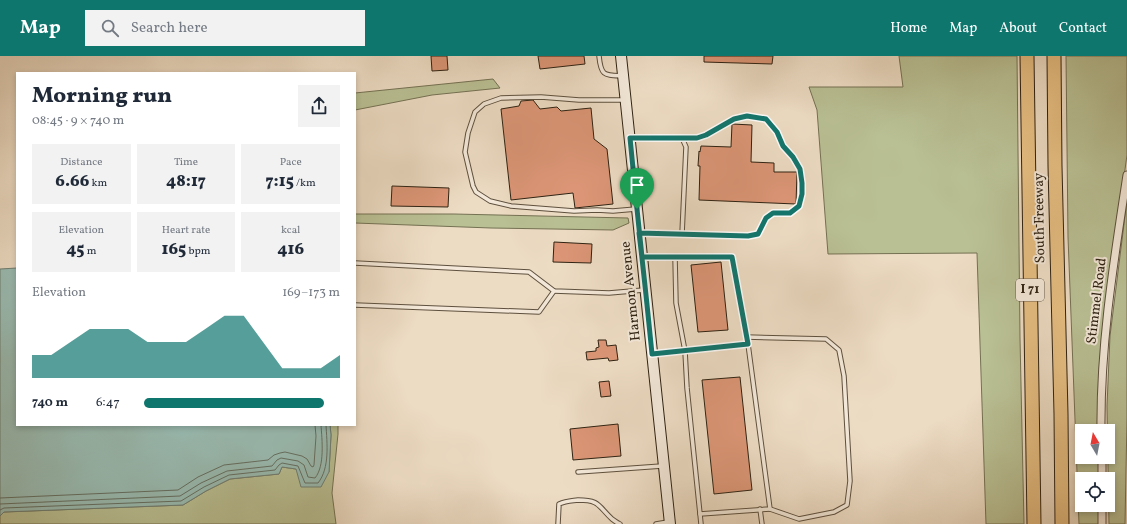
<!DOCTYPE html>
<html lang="en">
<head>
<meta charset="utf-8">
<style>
	body { margin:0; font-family:Vollkorn,serif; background:#f2f2f3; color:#1f2937; height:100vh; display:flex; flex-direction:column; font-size:15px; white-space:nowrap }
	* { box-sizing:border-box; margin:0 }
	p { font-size:13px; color:#747a83 }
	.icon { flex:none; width:22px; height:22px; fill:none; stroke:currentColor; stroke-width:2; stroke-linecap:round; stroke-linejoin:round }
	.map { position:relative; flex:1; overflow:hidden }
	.details { position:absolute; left:16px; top:16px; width:340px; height:354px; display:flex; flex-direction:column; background:#fff; border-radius:0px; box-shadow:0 2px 6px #0003 }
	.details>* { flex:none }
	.needle { width:26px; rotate:350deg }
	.buttons { position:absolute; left:1075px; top:368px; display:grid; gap:8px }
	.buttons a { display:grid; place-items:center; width:40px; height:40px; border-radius:0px; background:#fff; box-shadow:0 2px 6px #0003; font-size:20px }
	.pin { position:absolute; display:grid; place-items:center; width:34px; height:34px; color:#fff; margin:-41px -17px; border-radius:50% 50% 50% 0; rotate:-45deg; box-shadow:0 0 4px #0007 }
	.pin .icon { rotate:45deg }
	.round { display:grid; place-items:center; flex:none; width:42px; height:42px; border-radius:0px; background:#f2f2f3 }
	.overview { display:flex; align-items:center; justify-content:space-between; height:68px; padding:0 16px }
	h1 { font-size:22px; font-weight:800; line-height:30px }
	.figures { display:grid; grid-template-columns:repeat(3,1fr); gap:6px; height:68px; padding:4px 16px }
	.figures div { display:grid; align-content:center; border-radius:0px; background:#f2f2f3; text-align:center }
	.figures b { font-size:17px; font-weight:800 }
	.figures small { font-size:11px; font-weight:400 }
	.figures p { font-size:11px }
	.chart { height:112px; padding:8px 16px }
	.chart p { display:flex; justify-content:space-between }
	.chart svg { width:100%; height:72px; margin-top:4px; fill:#0f766e; opacity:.7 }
	ul { padding:0 16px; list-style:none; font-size:13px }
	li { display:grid; grid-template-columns:64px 48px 1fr; align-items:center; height:30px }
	li i { height:10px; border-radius:5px; background:#0f766e }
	header { display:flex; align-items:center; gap:24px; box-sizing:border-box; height:56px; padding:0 20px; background:#0f766e; color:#fff }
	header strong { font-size:19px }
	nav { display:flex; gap:22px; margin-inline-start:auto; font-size:14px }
	.search { width:280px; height:36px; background:#f2f2f3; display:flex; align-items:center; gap:10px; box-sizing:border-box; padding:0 14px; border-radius:0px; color:#747a83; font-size:15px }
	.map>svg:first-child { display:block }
</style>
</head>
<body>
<header>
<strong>Map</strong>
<div class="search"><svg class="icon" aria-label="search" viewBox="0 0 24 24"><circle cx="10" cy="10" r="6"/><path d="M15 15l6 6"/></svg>Search here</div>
<nav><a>Home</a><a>Map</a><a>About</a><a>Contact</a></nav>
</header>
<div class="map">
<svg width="1127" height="468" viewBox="0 0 1127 468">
	<rect width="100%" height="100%" fill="#eddcc4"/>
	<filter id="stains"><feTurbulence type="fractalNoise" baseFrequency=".005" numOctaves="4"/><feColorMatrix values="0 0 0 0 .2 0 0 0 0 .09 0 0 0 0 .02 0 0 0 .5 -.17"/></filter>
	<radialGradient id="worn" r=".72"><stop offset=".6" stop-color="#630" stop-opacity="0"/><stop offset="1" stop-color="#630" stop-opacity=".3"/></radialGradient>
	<g fill="#b9c094" stroke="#747153">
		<path d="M899,0H1017L1020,282L1024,468H986L977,197L828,198L817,54L809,31H903Z"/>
		<path d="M1066,0H1127V99L1103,272L1101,375H1082V401H1101V423H1082V449H1101V468H1079L1068,181Z"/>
		<path d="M493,23L500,32L432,39L355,54V37Z"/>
		<path d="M1127,144V362L1125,468H1109L1107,350L1110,280Z"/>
		<path d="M355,158H454L628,162L629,167L613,174L491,172L355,167Z"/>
		<path d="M330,369H338V378L332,437L336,468H0V460L4,456L183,449L206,435L230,423L279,418L282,411L296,413L329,416L331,379Z"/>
	</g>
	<path fill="#99bcb3" stroke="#6e7e73" d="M17,212V369H330L331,379L329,416L321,431H301L296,413L282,411L279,418L230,423L206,435L183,449L4,456L0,460V213Z"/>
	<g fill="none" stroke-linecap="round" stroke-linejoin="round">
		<g stroke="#646f62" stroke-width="1">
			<path d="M0,442L178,434L198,421L224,409L268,404L274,399L280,397L285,396L302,400L307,403L311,410L313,411L314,409L316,380L315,369"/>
			<path d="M0,448L180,440L201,427L227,415L272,410L277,404L281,402L298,405L304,409L308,421L315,422C325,410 322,384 321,369"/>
			<path d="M0,454L4,452L181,445L204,431L229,419L275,414L279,409L282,407L298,410L305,427H318C330,412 327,387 326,369"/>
		</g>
	</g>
	<g fill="#dc9677" stroke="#2e2212">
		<path d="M431,0H447L448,14L432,15Z"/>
		<path d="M538,0H584L585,8L540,13Z"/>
		<path d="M704,0H773L772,8L704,6Z"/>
		<path d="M533,44L540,53L557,51L561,55L591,52L594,83L607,93L613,148L575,152L573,137L511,144L501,53L519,50L521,45Z"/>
		<path d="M732,68L752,69L751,106L774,107V116H797L796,148L699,144L700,110H698L699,95L700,96L701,90L731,91Z"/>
		<path d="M392,130L449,132L448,151L391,150Z"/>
		<path d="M554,186L592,188L591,207L553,206Z"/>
		<path d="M721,206L728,274L698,276L691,209Z"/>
		<path d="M598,284H606L607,290L616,289L618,304L609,305L608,302L587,304L586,296L596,295V292L599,291Z"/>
		<path d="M740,321L752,434L714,438L702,324Z"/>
		<path d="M609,325L611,340L601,341L599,326Z"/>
		<path d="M618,368L621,400L573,404L570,373Z"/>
	</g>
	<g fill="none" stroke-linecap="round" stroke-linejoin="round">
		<defs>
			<g id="lane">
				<path d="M599,0C601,20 604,19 622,20"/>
				<path d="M624,44H579L541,41L501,42L484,48L475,56L468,77L465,96L473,130L476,136L490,145L511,150L574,155L597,154L613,155L636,153"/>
				<path d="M631,82H697L707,79L734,63L747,60L767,63L777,76L783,90L793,101L800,113L802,127V138L799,150L790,157H773L766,162L759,178L747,180L641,177"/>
				<path d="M682,82L686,91L682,178"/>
				<path d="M642,201H675L676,247L685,295L687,332L700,458L770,453L748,288L653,298"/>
				<path d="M675,201H732L747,283"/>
				<path d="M355,207L529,216L554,235L609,237L644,234"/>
				<path d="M355,249L539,256L554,235"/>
				<path d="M746,281L826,283L839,294L844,320L850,425L847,449L834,456L799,463L770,453"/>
				<path d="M578,416L662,410"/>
				<path d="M760,453L762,468"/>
				<path d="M700,458L701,468"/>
				<path d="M558,468L559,448C566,445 571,445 578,444C600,444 598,450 612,463C615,465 617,467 620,468"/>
				<path d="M656,468L668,466"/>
			</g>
			<g id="street">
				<path d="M1101,375C1100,289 1114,204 1127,119"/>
				<path d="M1102,401V423"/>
				<path d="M1102,449V468"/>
			</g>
			<path id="secondary" d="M621,0L670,468"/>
			<g id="highway">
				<path d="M1027,0L1034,468"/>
				<path d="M1054,0L1055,110L1061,358L1062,468"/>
			</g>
		</defs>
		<use href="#lane" stroke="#5e503e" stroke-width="5.5"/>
		<use href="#street" stroke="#5e503e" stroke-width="9"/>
		<use href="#secondary" stroke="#2e2212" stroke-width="12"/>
		<use href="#highway" stroke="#2e2212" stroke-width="15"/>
		<use href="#lane" stroke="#f3e8d9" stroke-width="3.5"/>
		<use href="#street" stroke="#f3e8d9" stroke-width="7"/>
		<use href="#secondary" stroke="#f3e8d9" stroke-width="10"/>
		<use href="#highway" stroke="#e6be82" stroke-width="13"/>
	</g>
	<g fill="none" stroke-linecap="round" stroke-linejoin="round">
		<defs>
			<path id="route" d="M637,153L642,201H732L748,288L652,298C648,258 644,217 639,177L748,180L758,178L766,162L773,157H790L799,150L802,138V127L800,113L793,101L783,90L777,76L766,63L747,60L734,63L706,79L697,82H630L637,153"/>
		</defs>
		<use href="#route" stroke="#fff" stroke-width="8"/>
		<use href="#route" stroke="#0f766e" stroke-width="5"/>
	</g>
	<g text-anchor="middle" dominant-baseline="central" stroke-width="4" stroke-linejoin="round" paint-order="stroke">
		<rect fill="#f3e8d9" stroke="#695d4e" stroke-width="1" x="1016" y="223" width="28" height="22" rx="3"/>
		<g font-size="13" font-weight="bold" fill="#2e2212">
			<text x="1030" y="234">I 71</text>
		</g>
		<g font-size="14" fill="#2e2212" stroke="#f3e8d9">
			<text transform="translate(1040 162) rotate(-91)">South Freeway</text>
			<text transform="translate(631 235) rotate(-96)">Harmon Avenue</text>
			<text transform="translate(1097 245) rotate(-83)">Stimmel Road</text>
		</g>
	</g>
	<rect width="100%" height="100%" filter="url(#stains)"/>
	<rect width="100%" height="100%" fill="url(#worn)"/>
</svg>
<div class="buttons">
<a><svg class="needle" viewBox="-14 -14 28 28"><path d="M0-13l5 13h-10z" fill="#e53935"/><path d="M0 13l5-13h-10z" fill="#747a83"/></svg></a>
<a><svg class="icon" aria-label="locate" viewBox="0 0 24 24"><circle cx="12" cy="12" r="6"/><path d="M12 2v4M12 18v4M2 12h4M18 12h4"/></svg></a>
</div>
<div class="pin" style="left:637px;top:153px;background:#1e9e55"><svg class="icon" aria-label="arrive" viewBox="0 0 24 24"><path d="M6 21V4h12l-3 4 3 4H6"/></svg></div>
<section class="details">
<div class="overview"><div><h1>Morning run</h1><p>08:45 · 9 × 740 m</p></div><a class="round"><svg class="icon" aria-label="share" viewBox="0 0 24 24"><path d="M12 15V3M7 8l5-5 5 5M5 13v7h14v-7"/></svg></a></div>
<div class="figures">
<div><p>Distance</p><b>6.66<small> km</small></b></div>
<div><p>Time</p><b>48:17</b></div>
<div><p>Pace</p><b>7:15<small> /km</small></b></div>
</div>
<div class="figures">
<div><p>Elevation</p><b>45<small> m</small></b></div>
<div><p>Heart rate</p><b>165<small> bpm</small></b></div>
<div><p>kcal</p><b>416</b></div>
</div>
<div class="chart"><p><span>Elevation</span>169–173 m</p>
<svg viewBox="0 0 160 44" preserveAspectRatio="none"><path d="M0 44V30L10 30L20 22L30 14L40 14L50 14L60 22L70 22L80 22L90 14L100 6L110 6L120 22L130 38L140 38L150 38L160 30V44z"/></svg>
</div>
<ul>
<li><b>740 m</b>6:47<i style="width:92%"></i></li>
</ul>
</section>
</div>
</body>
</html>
